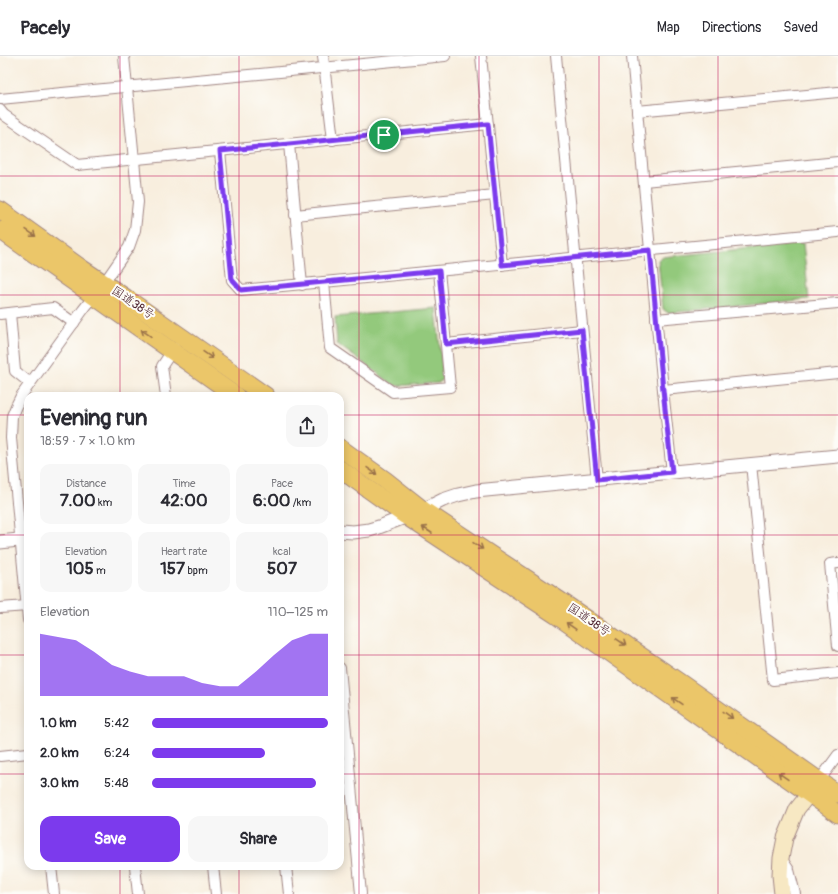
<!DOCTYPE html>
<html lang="en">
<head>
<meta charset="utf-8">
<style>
	body { margin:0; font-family:Pangolin,"Klee One",sans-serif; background:#f7f7f7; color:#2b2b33; height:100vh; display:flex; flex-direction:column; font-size:15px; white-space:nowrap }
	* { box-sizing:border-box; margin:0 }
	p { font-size:13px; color:#7c7c81 }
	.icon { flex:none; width:22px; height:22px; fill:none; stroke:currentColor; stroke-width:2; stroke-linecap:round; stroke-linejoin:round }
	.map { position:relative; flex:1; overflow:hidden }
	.side { position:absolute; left:24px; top:336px; width:320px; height:478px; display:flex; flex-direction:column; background:#fff; border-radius:12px; box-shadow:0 2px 10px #0003 }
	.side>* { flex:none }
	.pin { position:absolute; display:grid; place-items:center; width:34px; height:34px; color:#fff; margin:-17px; border:2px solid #fff; border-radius:50%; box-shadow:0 1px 4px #0007 }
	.round { display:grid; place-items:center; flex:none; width:42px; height:42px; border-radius:12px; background:#f7f7f7 }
	.overview { display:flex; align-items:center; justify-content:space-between; height:68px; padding:0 16px }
	h1 { font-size:22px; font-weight:700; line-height:30px }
	.stats { display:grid; grid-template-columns:repeat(3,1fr); gap:6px; height:68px; padding:4px 16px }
	.stats div { display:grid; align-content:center; border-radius:10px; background:#f7f7f7; text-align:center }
	.stats b { font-size:17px; font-weight:700 }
	.stats small { font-size:11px; font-weight:400 }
	.stats p { font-size:11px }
	.chart { height:112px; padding:8px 16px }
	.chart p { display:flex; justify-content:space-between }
	.chart svg { width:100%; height:72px; margin-top:4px; fill:#7c3aed; opacity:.7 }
	.primary-button { display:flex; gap:8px; margin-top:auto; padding:8px 16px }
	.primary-button a { flex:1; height:46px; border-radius:12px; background:#7c3aed; color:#fff; font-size:16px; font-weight:700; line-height:46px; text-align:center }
	.primary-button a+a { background:#f7f7f7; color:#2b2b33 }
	ul { padding:0 16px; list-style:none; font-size:13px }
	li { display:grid; grid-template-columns:64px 48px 1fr; align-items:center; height:30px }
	li i { height:10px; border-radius:5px; background:#7c3aed }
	header { display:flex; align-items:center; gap:24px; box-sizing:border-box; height:56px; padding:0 20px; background:#fff; border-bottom:1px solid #e1e1e2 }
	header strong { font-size:19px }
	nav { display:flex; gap:22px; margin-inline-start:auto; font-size:14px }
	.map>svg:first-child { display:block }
</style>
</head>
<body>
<header>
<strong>Pacely</strong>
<nav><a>Map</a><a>Directions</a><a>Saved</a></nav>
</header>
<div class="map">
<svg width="838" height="838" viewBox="0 0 838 838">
	<rect width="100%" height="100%" fill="#fdfcf7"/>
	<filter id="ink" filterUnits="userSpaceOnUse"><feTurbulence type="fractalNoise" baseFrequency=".025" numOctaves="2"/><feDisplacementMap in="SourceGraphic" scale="8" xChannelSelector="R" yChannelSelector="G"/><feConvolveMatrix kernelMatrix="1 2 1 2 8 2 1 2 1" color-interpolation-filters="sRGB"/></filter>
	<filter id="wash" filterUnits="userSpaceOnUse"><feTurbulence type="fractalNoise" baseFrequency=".012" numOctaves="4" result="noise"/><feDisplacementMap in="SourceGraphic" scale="16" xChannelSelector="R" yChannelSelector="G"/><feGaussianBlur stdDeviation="0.9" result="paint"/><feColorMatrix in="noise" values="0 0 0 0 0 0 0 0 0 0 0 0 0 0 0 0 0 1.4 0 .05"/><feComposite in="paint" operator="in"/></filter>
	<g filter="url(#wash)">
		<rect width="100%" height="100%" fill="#f8eede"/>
		<g fill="#93c97b" stroke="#6e7453">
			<path d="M803,187L809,243L668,257L663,253L658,204L661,201Z"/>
			<path d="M436,252L443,322L439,327L395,330L337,288L335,261Z"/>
		</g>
	</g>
	<g filter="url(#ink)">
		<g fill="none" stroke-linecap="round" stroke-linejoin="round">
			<defs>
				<g id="minor">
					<path d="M323,0L333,84"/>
					<path d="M481,0L502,209"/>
					<path d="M556,0L597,424"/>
					<path d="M632,0L663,334L672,416"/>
					<path d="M0,43L445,0"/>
					<path d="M0,54L4,59L77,109L488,68"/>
					<path d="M637,55L838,36"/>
					<path d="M289,88L302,229"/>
					<path d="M220,95L232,224L241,234L838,176"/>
					<path d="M644,125L838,106"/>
					<path d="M295,159L495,139"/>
					<path d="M324,226L330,292L393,336L450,331L439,215"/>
					<path d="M10,257L15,315L30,327"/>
					<path d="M0,258L53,252L74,267"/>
					<path d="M656,263L838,247"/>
					<path d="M446,288L582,274"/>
					<path d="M663,334L838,317"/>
					<path d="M166,340L162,310L174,292"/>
					<path d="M751,408L773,624L838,617"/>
					<path d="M838,507L830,508L838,590"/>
					<path d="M0,552L27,550"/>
					<path d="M28,564L11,382L12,360L16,350L21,340L83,254L104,227L129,191L135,174L138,146L124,0"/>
					<path d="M340,612L361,838"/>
					<path d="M0,700L28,697"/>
					<path d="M819,725L838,699"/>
					<path d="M781,802L789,814L795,838"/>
					<path d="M51,810L54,838"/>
					<path d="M135,810L138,838"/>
					<path d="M213,810L216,838"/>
					<path d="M286,810L289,838"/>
				</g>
				<g id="tertiary">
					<path d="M340,475L353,476L369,474L379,471L423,454L443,444L458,439L476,435L838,400"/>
					<path d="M0,486L28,483"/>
				</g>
				<path id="secondary" d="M782,838L780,819L781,802L785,782L797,753L816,729"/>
				<g id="trunk">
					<path d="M0,154L81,212L126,242L266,340"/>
					<path d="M0,174L236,340"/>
					<path d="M340,392L385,424L423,454L565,548L682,628L838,738"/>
					<path d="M340,413L406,460L556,559L838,758"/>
				</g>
			</defs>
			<use href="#minor" stroke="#a18684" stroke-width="12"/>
			<use href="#tertiary" stroke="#a18684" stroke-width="15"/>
			<use href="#secondary" stroke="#a18684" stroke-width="17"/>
			<use href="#trunk" stroke="#a18684" stroke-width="19"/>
			<use href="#minor" stroke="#fff" stroke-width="10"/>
			<use href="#tertiary" stroke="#fff" stroke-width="13"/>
			<use href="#secondary" stroke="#f7e8c3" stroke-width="15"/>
			<use href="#trunk" stroke="#ebc669" stroke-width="17"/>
		</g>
		<defs><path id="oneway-shaft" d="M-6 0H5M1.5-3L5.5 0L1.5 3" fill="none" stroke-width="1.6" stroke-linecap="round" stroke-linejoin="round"/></defs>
		<g stroke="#9a724a">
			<use href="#oneway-shaft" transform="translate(31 177) rotate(35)"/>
			<use href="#oneway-shaft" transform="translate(146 277) rotate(-145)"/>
			<use href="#oneway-shaft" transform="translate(208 299) rotate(35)"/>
			<use href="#oneway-shaft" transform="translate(372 415) rotate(35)"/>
			<use href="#oneway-shaft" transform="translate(427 474) rotate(-147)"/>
			<use href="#oneway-shaft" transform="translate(478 490) rotate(34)"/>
			<use href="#oneway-shaft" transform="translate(571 570) rotate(-145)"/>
			<use href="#oneway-shaft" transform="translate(621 586) rotate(34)"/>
			<use href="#oneway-shaft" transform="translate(677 645) rotate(-145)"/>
			<use href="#oneway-shaft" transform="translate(728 659) rotate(36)"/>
			<use href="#oneway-shaft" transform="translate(783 720) rotate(-145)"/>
		</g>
	</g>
	<g fill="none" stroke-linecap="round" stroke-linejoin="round" filter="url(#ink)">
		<defs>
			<path id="route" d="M488,68L502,209L650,194L663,334L672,416L597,424L582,274L446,288L439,215L241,234L232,224L220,95Z"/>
		</defs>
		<use href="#route" stroke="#fff" stroke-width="8"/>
		<use href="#route" stroke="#7c3aed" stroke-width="5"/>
	</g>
	<path fill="none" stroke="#c2185b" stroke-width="1" stroke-opacity="0.55" d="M120,0V340M239,0V340M359,0V838M479,0V838M599,0V838M718,0V838M0,120H838M0,239H838M0,359H28M340,359H838M0,479H28M340,479H838M0,599H28M340,599H838M0,718H28M340,718H838M120,810V838M239,810V838"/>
	<g text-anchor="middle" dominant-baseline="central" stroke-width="4" stroke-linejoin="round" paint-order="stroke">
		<g font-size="12" fill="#4a1f2b" stroke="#fdfcf7">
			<text transform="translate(133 247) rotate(34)">国道38号</text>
			<text transform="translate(589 564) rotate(34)">国道38号</text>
		</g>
	</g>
</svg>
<div class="pin" style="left:384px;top:79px;background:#1e9e55"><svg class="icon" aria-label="arrive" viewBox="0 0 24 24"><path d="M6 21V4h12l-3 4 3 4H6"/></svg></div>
<section class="side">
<div class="overview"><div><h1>Evening run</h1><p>18:59 · 7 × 1.0 km</p></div><a class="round"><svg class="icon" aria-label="share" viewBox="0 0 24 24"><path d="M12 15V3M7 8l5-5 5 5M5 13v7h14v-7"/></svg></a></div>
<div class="stats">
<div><p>Distance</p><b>7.00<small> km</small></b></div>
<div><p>Time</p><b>42:00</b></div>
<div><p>Pace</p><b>6:00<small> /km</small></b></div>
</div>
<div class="stats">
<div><p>Elevation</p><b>105<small> m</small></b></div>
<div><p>Heart rate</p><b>157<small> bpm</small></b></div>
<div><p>kcal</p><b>507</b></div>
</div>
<div class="chart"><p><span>Elevation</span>110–125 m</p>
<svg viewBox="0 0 160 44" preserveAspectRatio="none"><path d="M0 44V6L10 8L20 10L30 17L40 25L50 29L60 32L70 32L80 32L90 36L100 38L110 38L120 29L130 19L140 10L150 6L160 6V44z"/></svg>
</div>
<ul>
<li><b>1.0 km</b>5:42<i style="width:100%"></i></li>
<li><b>2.0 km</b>6:24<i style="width:64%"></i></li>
<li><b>3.0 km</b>5:48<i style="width:93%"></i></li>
</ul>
<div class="primary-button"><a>Save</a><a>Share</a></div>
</section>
</div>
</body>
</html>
